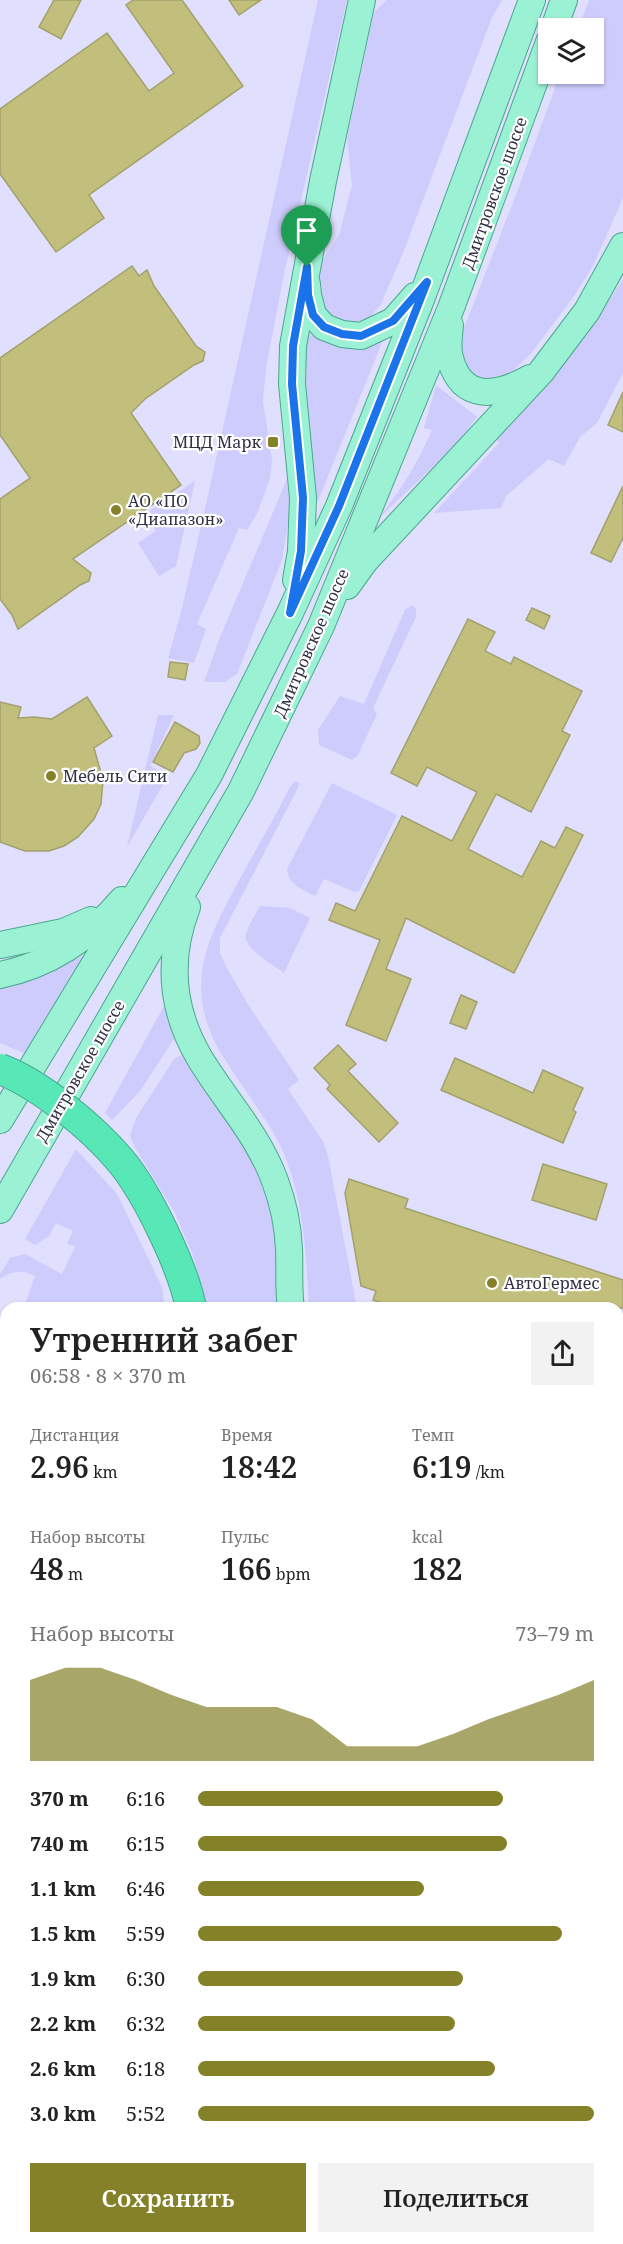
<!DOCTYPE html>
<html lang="ru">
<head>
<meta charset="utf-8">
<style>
	body { margin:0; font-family:"Noto Serif",serif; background:#f2f2f2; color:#222; height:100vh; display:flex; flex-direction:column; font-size:22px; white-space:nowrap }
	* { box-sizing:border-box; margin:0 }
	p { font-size:20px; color:#767676 }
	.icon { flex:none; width:33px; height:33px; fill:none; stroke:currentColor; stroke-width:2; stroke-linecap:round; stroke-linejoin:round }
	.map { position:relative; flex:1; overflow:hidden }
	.sheet { position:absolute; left:0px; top:1302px; width:624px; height:942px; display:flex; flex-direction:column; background:#fff; border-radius:18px 18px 0 0; box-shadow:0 2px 4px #0004 }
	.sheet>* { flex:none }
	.fabs { position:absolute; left:538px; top:18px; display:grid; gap:12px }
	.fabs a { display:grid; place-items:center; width:66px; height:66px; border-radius:0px; background:#fff; box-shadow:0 2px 4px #0004; font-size:30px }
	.pin { position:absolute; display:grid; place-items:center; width:51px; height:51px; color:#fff; margin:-62px -26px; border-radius:50% 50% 50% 0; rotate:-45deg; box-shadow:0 0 6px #0007 }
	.pin .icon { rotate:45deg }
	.round { display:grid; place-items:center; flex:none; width:63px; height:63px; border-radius:0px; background:#f2f2f2 }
	.overview { display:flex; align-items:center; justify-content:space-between; height:102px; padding:0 30px }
	h1 { font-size:33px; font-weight:600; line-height:45px }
	.stats { display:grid; grid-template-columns:repeat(3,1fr); gap:9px; height:102px; padding:6px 30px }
	.stats div { display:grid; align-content:center }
	.stats b { font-size:30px; font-weight:600 }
	.stats small { font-size:16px; font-weight:400 }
	.stats p { font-size:16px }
	.chart { height:168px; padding:12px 30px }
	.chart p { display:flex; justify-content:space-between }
	.chart svg { width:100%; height:108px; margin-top:6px; fill:#848129; opacity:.7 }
	.action { display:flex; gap:12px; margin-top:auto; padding:12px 30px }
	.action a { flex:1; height:69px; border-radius:0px; background:#848129; color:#fff; font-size:24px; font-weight:600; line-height:69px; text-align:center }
	.action a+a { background:#f2f2f2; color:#222 }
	ul { padding:0 30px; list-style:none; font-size:20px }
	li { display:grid; grid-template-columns:96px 72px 1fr; align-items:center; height:45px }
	li i { height:15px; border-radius:8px; background:#848129 }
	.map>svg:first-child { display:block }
</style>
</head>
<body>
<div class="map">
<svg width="623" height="2244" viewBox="0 0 623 2244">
	<rect width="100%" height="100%" fill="#e0dffe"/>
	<g fill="#ceccfc">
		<path d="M318,0H347L284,274L266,368L263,401L272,460L270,479L257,514L247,530L239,528L197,624L206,629L194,663L168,658L181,612L204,513Z"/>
		<path d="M387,0H502L492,17L403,253L381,304L370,317L355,322H343L333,317L323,309L315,297L317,269L339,235L352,185L347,139L374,12Z"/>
		<path d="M589,0H623V198L593,266L572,299L532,352L509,375C489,375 487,389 465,372L459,341L514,200L560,74H594V28H578Z"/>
		<path d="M623,279V373L597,423L580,437L564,466L549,459L506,496L501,508L434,513L499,443L494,436L589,332Z"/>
		<path d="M301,330C335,348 346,348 383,340L318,501L311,493Z"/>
		<path d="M436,385L477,417L454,447L378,519C400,491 418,463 432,430L424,428Z"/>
		<path d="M287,479L290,511L282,560L237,674L225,682H204L218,642Z"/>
		<path d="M195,481L176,566L159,576L138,543L156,531L145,514Z"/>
		<path d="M412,605L416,609V617L373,708L377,714L358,755L352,760L319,745L318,730L340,696L364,704L405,610Z"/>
		<path d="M158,715H174L150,766L168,776L127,847Z"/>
		<path d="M295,781L299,783L298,788L220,938V953L228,970L249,1006L299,1080L288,1089L324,1143L328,1156L357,1308H309C306,1253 304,1198 281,1147C265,1115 241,1086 222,1055C178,981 212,931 248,864C258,846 269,827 279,808C284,800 288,788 295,781Z"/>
		<path d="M332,783L397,815L359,891L355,892L324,879L315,896C302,889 288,885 287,869Z"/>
		<path d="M260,906L290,908L310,918L284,973C274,965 241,948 246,933C249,924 255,915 260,906Z"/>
		<path d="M91,951L26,1054L0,1043V985L49,974Z"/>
		<path d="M170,995L179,1031L140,1091L112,1120L105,1113Z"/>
		<path d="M191,1050C218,1096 252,1142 267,1193C278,1230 276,1270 280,1308H206L194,1258L175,1213L134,1146L130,1135L136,1118L174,1059Z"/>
		<path d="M76,1149L117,1194L162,1287L165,1308H24L35,1276C21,1270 13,1270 0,1279V1274L10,1258L25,1254L62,1274L75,1247L67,1243L73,1231L56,1223L49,1236L35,1245L25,1239Z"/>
		<path d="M618,1395L623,1397V1443L618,1441Z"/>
		<path d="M0,1442L6,1447V1641L0,1646Z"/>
	</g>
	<g fill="#c1bf7b" stroke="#a2a16c" stroke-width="1.5">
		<path d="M54,0H81L61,39L39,27Z"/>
		<path d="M133,0H182L243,86L89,195L104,218L56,252L0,174V109L107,33L149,91L174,73L126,5Z"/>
		<path d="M229,0H261L239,15Z"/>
		<path d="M132,266L139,276L147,270L154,286L196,346L205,352L203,361L194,365L145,399L131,413L181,485L73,559L91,573L89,581L80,585L18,629L12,615L0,599V499L30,478L0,435V358Z"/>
		<path d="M623,392V432L608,425Z"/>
		<path d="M623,486V538L611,562L591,553Z"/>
		<path d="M532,608L550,616L544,629L526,620Z"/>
		<path d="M468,619L495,632L485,651L511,664L514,657L582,691L562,731L570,735L531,812L496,794L468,849L522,877L541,841L555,848L566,827L583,835L514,973L406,918L386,969L411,979L386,1041L346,1025L380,940L329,920L336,903L355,911L402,816L452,841L477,792L427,767L417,786L391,773Z"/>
		<path d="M170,662L188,664L185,680L168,677Z"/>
		<path d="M87,697L112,736L94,748L103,780L101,804L94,819L78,837L64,846L49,851H25L0,842V702L21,707L18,718L34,717L52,719Z"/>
		<path d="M175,722L199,736L200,743L196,749L184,753L173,772L153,762Z"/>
		<path d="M461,995L477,1002L466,1029L450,1023Z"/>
		<path d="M338,1045L356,1064L348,1071L398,1123L379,1142L327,1089L330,1085L314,1068Z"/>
		<path d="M455,1058L533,1093L543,1070L583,1088L573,1110L576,1112L563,1143L441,1090Z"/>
		<path d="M543,1164L607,1184L596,1220L532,1200Z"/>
		<path d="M349,1179L408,1199L405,1208L623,1280V1308H398L373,1300L376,1291L361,1286L345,1193Z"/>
	</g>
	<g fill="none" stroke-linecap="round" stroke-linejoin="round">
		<path stroke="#bdbcd9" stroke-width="26" stroke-dasharray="26 13" stroke-linecap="butt" d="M0,1617L6,1614"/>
		<defs>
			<g id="minor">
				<path d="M618,2084L623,2086"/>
				<path d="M618,2106L623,2105"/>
				<path d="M0,2171L6,2170"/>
			</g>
			<g id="major">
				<path d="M554,28L564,0"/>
				<path d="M307,284L308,295L313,315L324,327L342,334L361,336L393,321L415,296"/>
				<path d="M450,325C449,335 447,349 450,358C462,403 498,396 530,378"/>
				<path d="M296,580L301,551L303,498L292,384L293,346L323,181L362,0"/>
				<path d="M347,586L365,561L541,372L587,311L623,246"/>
				<path d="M187,907C167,959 171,1009 199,1057C224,1099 258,1134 275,1181C283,1202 288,1226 289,1249C290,1268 288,1289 291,1308"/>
				<path d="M0,945L63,932L91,920"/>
				<path d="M0,975C48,965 90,938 122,900"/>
				<path d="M0,1120L209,775L290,613L339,506L422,297L532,0"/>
				<path d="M0,1210L241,791L321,626L451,308L549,42"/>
				<path d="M0,1426L6,1431"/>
				<path d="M618,1588L623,1589"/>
				<path d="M0,1664L6,1660"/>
			</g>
			<g id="highway">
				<path d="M0,1342L6,1344"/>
				<path d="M0,1398L6,1399"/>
				<path d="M618,1477L623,1478"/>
				<path d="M618,1534L623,1535"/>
				<path d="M0,1717L6,1714"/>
			</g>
		</defs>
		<use href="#minor" stroke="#8581b2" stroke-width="23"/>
		<use href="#major" stroke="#4aa78e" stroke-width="28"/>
		<use href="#highway" stroke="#4aa78e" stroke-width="32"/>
		<use href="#minor" stroke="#fff" stroke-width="21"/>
		<use href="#major" stroke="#9bf1d3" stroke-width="26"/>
		<use href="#highway" stroke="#58e7b6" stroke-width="30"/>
		<defs>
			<path id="highway-bridge" d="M0,1069C40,1084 92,1127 120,1160C147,1192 183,1267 191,1308"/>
		</defs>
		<use href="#highway-bridge" stroke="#4aa78e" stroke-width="32" stroke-linecap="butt"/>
		<use href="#highway-bridge" stroke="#58e7b6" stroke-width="30"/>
	</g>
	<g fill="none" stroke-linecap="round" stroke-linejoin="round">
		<defs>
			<path id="route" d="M307,267L308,295L313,315L324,327L342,334L361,336L393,321L427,282L339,506L290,613L301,551L303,498L292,384L293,346Z"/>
		</defs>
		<use href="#route" stroke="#fff" stroke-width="12"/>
		<use href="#route" stroke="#1a73e8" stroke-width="8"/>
	</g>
	<g fill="#848129" stroke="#fff" stroke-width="2">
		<rect x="267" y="436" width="12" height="12" rx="3"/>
		<circle cx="116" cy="510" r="6"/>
		<circle cx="51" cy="776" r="6"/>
		<circle cx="492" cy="1283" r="6"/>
	</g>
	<g text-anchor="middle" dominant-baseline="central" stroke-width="4.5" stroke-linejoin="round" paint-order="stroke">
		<g font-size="16" fill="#313044" stroke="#fff">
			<text transform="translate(494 193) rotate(-70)">Дмитровское шоссе</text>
			<text transform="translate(311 643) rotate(-66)">Дмитровское шоссе</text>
			<text transform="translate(80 1071) rotate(-60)">Дмитровское шоссе</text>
		</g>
		<g font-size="16" fill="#313044" stroke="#fff" text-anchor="start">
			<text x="261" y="442" text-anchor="end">МЦД Марк</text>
			<text x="128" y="501">АО «ПО<tspan x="128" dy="18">«Диапазон»</tspan></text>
			<text x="63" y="776">Мебель Сити</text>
			<text x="504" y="1283">АвтоГермес</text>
		</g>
	</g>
</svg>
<div class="fabs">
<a><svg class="icon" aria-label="layers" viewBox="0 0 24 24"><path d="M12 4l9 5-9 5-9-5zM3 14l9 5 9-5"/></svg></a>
</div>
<div class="pin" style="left:307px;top:267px;background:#1e9e55"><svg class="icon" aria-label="arrive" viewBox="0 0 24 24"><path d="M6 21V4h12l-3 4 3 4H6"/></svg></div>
<section class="sheet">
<div class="overview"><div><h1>Утренний забег</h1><p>06:58 · 8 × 370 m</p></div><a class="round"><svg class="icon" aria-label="share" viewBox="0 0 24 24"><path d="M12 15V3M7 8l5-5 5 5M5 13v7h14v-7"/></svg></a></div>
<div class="stats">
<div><p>Дистанция</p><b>2.96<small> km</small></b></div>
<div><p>Время</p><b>18:42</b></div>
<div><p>Темп</p><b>6:19<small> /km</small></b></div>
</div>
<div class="stats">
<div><p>Набор высоты</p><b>48<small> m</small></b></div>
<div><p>Пульс</p><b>166<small> bpm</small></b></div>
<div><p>kcal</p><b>182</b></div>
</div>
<div class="chart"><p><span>Набор высоты</span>73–79 m</p>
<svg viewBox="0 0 160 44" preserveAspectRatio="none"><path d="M0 44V11L10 6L20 6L30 11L40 17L50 22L60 22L70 22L80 27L90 38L100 38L110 38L120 33L130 27L140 22L150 17L160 11V44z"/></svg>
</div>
<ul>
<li><b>370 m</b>6:16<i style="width:77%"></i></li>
<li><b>740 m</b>6:15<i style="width:78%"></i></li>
<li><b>1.1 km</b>6:46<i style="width:57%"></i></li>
<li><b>1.5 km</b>5:59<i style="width:92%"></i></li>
<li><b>1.9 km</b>6:30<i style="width:67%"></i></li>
<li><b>2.2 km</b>6:32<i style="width:65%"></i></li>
<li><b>2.6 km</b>6:18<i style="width:75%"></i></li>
<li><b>3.0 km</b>5:52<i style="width:100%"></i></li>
</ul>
<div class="action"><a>Сохранить</a><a>Поделиться</a></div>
</section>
</div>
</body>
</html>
